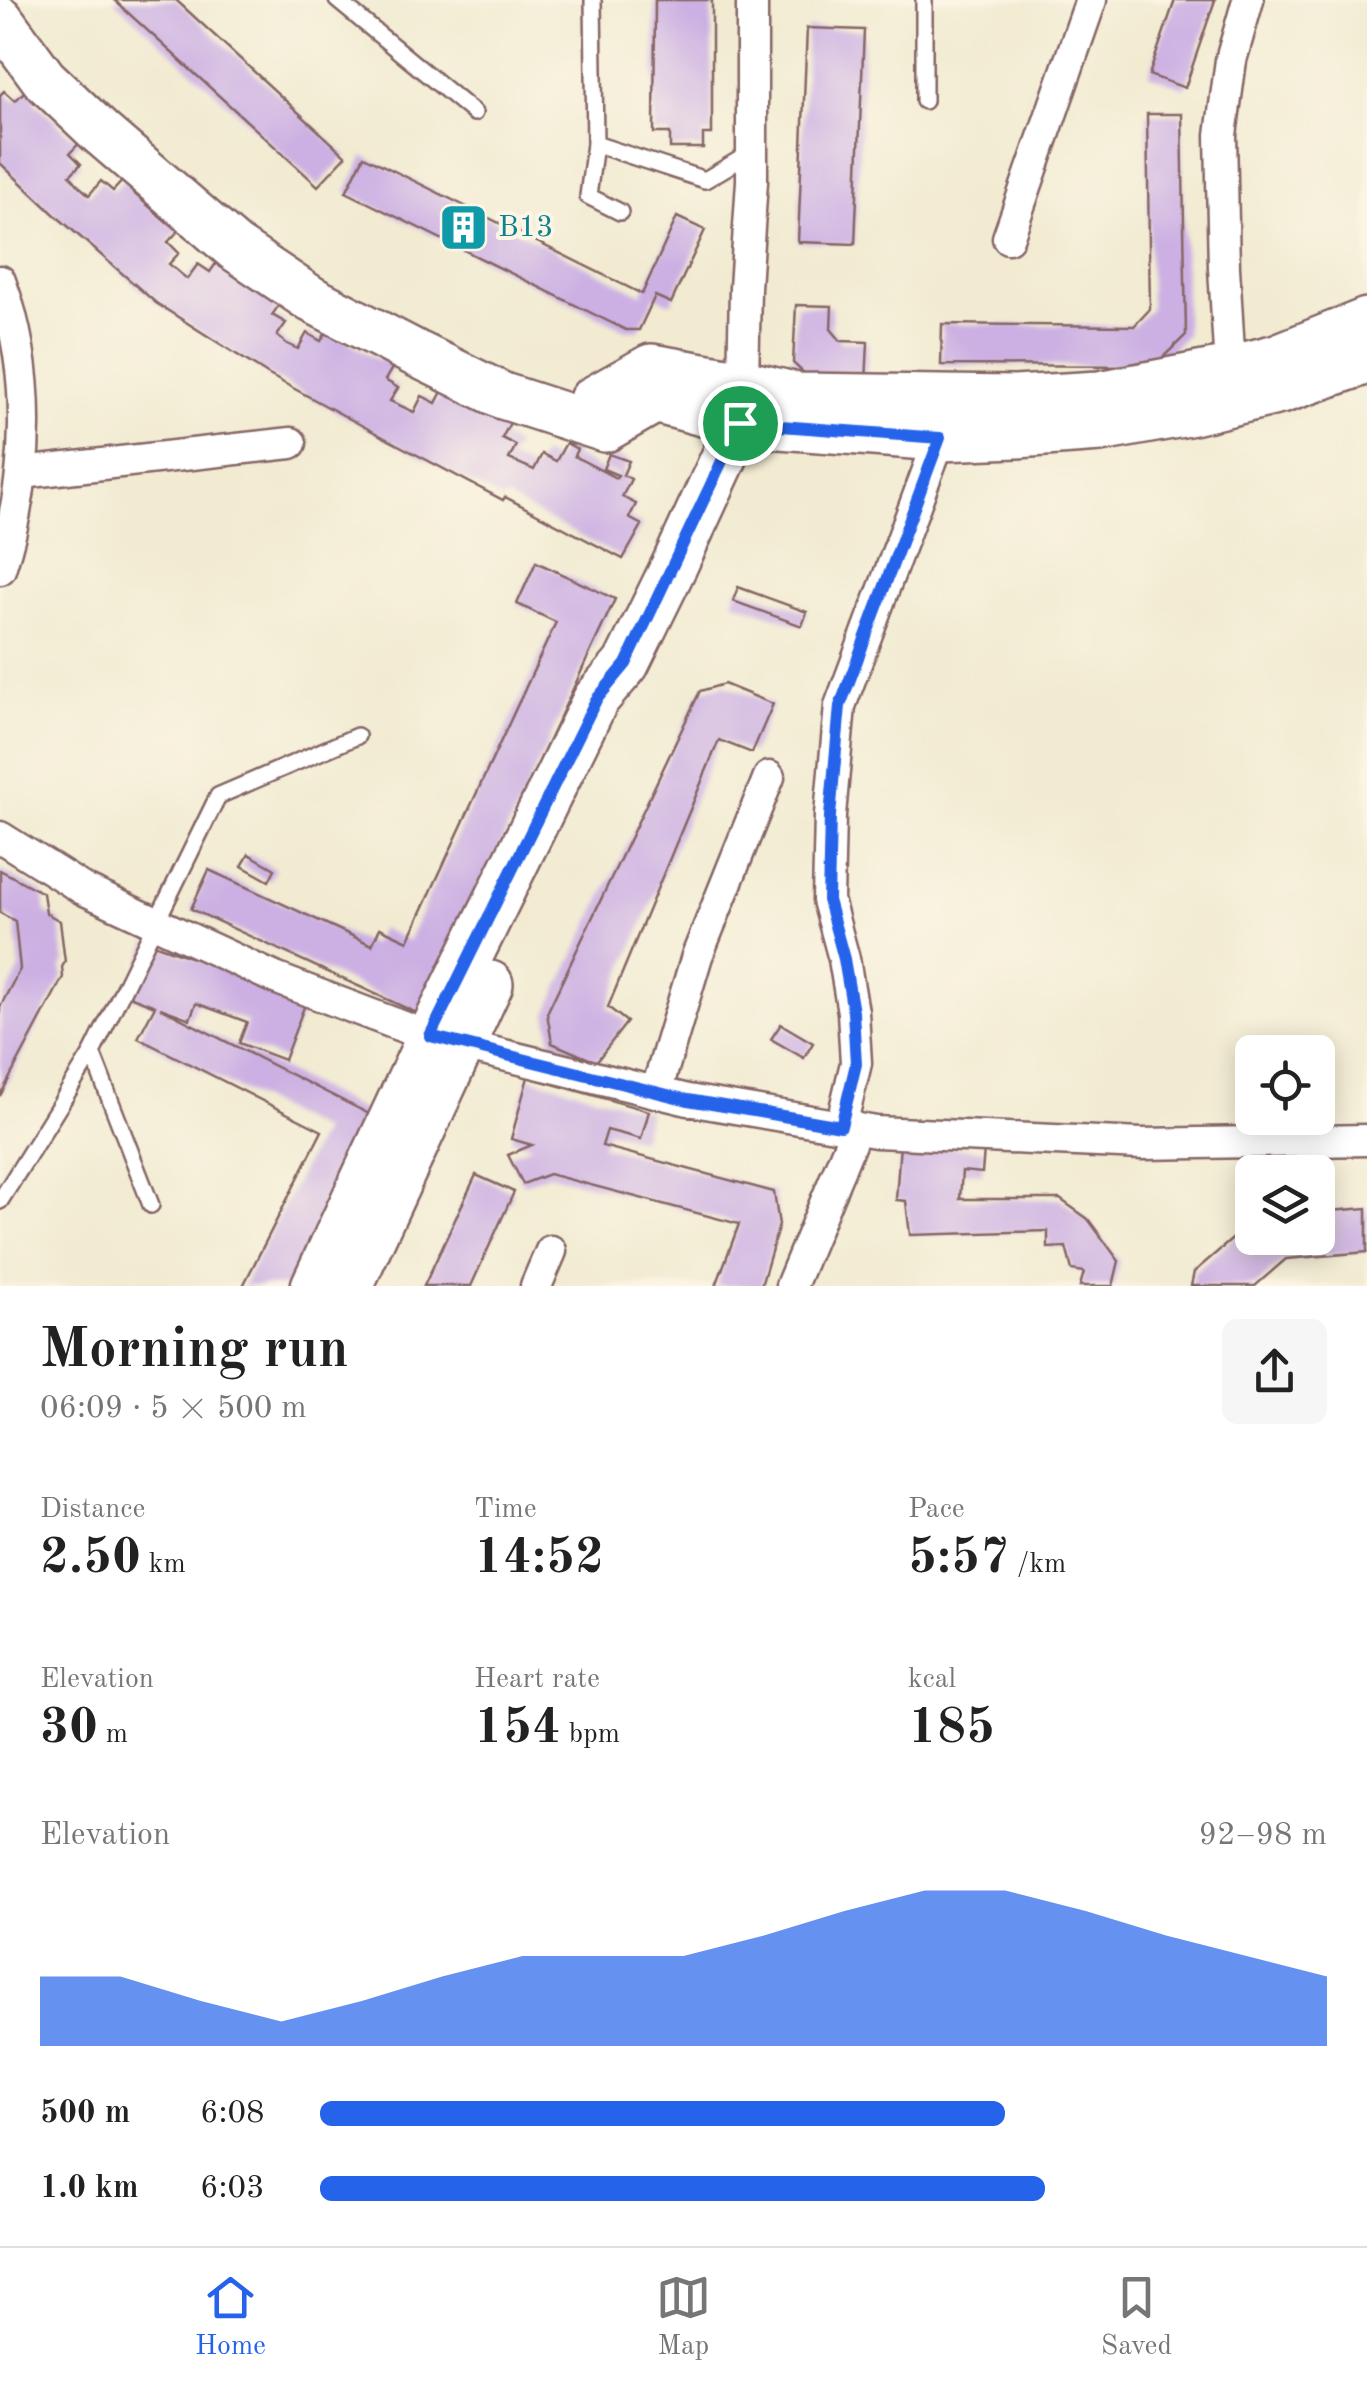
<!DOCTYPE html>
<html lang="en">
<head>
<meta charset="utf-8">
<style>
	body { margin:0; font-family:"Old Standard TT",serif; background:#f6f6f6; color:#222; height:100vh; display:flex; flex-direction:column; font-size:38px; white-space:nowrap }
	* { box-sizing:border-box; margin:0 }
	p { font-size:32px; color:#767676 }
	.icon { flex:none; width:55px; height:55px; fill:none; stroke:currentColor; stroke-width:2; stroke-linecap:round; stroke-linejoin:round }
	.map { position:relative; height:1286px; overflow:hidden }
	.sheet { display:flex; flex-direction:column; background:#fff; flex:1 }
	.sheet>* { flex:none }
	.controls { position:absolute; left:1235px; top:1035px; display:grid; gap:20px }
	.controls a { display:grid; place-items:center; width:100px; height:100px; border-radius:15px; background:#fff; box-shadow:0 5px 25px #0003; font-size:50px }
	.pin { position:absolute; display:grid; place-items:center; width:85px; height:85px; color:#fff; margin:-42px; border:5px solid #fff; border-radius:50%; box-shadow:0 2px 10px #0007 }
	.round { display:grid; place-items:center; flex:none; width:105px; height:105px; border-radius:15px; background:#f6f6f6 }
	.summary { display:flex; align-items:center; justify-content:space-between; height:170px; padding:0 40px }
	h1 { font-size:55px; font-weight:800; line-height:75px }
	.figures { display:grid; grid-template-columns:repeat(3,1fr); gap:15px; height:170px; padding:10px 40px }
	.figures div { display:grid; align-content:center }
	.figures b { font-size:50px; font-weight:800 }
	.figures small { font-size:28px; font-weight:400 }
	.figures p { font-size:28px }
	.chart { height:280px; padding:20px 40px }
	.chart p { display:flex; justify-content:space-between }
	.chart svg { width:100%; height:180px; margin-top:10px; fill:#2563eb; opacity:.7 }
	ul { padding:0 40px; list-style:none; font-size:32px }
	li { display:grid; grid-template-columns:160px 120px 1fr; align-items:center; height:75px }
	li i { height:25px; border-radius:12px; background:#2563eb }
	.menu { display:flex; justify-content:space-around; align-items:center; height:140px; border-top:2px solid #e0e0e0; background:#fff; font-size:28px; color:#767676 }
	.menu a { display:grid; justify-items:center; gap:5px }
	.menu .active { color:#2563eb }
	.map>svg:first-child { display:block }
</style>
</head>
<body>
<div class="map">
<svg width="1367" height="1286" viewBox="0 0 1367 1286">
	<rect width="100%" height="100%" fill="#fcf5e5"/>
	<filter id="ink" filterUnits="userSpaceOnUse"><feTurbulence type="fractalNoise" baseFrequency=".01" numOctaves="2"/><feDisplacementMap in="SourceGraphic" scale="20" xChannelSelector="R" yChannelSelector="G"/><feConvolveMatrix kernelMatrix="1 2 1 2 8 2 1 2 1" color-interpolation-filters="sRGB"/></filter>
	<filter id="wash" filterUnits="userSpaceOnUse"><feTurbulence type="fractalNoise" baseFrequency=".0048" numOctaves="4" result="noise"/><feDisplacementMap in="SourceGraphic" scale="40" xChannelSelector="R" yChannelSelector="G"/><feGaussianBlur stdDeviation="2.25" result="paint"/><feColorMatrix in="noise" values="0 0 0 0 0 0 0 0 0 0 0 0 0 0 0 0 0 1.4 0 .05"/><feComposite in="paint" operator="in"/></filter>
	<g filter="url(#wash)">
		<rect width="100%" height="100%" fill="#f2ebd2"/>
		<g id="blocks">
			<g fill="#ccb0e3">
				<path d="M114,0H176L346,156L318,186Z"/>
				<path d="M655,0H712V134H703V148H670V133H654Z"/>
				<path d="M1175,0H1215L1185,88L1149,75Z"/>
				<path d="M807,28L864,30L855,244L798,242Z"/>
				<path d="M30,86L39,95L34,101L69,134L83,139L70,153L81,164L70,175L80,187L89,195L101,181L113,191L127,176L137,185L131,191L167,222L171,218L181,228L168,242L179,253L169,264L187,279L198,264L210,272L222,255L284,298L272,315L286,323L277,336L287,344L298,349L307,333L321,341L332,323L339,336L380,361L383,356L395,363L385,380L398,388L390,401L414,412L422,396L436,403L446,384L454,397L496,419L498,414L511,421L502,438L516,445L509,459L534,470L542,454L556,461L566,443L577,449L574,456L616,478L618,475L603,469L609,454L629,461L623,475L631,479L622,497L636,504L629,518L642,525L623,559L505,497L503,500L385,438L269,375L156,303L54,214L0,163V95L4,91L15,101Z"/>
				<path d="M1147,114H1182L1186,335L1154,366L941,365L942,324L1134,326L1150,309Z"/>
				<path d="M364,156L642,294L677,217L705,230L671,303L655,296L639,330H626L346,192Z"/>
				<path d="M796,305L832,306L831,329L841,341L868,342L866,383L811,380L793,363Z"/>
				<path d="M536,562L615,599L421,1015L191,909L209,870L372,945L380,928L408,941L556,622L517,604Z"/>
				<path d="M738,587L807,612L802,626L733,601Z"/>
				<path d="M724,684L773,704L752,753L719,740L608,1007L627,1022L596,1062L552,1043L547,1013L700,691Z"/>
				<path d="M249,854L275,869L269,881L242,866Z"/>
				<path d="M0,870L43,893L46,913L60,921L65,962L62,967L63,977L0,1096V1007L20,969L15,921L0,913Z"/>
				<path d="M148,942L307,999L284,1060L239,1043L247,1022L196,1003L190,1019L160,1008L381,1120L296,1286H243L322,1131L138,1038L155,1006L129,996Z"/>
				<path d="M781,1024L813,1043L804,1058L771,1039Z"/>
				<path d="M528,1077L649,1111L641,1139L607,1130L602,1146L774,1192L779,1225L761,1286H716L739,1224L549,1174L523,1184L508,1155L532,1145L511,1139Z"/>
				<path d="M900,1144L984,1150L982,1173L962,1171L960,1199H1060L1088,1219L1119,1261L1113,1286H1080L1084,1272L1072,1270L1066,1247L1048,1248V1231L910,1235L906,1201L896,1200Z"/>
				<path d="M476,1175L514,1192L471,1286H424Z"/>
				<path d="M1367,1208V1252L1286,1259L1255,1286H1191L1194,1272L1252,1222V1238H1318V1212Z"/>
			</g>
		</g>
	</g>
	<g filter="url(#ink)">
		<use href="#blocks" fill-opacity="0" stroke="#856665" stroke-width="2.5"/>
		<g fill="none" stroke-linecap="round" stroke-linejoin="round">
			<defs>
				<g id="service">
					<path d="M337,0L474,113"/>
					<path d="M593,0L595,144L588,196L620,212"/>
					<path d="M924,0V101"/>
					<path d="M595,144L705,180L752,152"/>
					<path d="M0,1201L92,1053"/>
					<path d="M151,1205L92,1053L218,796L357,736"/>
				</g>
				<g id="minor">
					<path d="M1008,238L1091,0"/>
					<path d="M0,281C34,372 30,479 0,569"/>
					<path d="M1230,369L1224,268L1221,135L1231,60L1248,0"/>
					<path d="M743,383L745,288L752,181V0"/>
					<path d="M22,473L291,443"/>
					<path d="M0,837L83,889L275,978L430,1037L688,1100L876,1132L1142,1144L1367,1140"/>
					<path d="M656,1092L697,956L769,777"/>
					<path d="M841,1126L856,1063L853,1012L844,959L828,900L830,815L840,706L940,438"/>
					<path d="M536,1286L551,1251"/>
					<path d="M791,1286L856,1129"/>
				</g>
				<g id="secondary">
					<path d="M0,19L44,79L101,133L235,248L311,299L415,353L503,396L605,429L655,400L740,423L940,438L1017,435L1100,429L1188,413L1280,391L1367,361"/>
					<path d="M592,400L651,367L743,383L797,396L1015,399L1099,394L1230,369L1277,357L1367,321"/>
					<path d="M314,1286L430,1037L596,699L626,664L675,564L740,423L742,395"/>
					<path d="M350,1286L490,984"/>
				</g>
			</defs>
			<use href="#service" stroke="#856665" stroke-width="20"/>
			<use href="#minor" stroke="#856665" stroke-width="35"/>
			<use href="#secondary" stroke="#856665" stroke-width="50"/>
			<use href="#service" stroke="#fff" stroke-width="15"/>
			<use href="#minor" stroke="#fff" stroke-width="30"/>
			<use href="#secondary" stroke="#fff" stroke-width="45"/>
		</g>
	</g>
	<g fill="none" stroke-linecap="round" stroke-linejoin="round" filter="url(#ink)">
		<defs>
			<path id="route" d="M740,423L940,438L840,706L830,816L828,900L844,959L853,1012L856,1064L841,1126L688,1100L430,1036L596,700L626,664Z"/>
		</defs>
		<use href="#route" stroke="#fff" stroke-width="20"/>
		<use href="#route" stroke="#2563eb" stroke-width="12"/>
	</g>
	<defs>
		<symbol id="building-square" viewBox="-11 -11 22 22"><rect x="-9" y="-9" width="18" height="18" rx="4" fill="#0f9aa8" stroke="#fcf5e5"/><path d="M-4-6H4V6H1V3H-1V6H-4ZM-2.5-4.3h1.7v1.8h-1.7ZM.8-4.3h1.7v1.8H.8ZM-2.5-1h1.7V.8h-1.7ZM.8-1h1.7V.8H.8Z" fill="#fff"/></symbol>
	</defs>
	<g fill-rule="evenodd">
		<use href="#building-square" x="436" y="200" width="55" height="55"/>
	</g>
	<g text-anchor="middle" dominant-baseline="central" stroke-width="8" stroke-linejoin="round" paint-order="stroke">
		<g font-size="30" fill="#0d838f" stroke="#fcf5e5" text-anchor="start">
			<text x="498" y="228">B13</text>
		</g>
	</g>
</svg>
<div class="controls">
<a><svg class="icon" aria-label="locate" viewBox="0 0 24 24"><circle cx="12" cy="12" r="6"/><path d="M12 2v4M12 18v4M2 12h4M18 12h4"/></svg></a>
<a><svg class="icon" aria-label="layers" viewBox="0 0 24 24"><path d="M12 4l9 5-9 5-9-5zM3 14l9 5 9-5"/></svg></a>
</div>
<div class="pin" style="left:740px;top:423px;background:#1e9e55"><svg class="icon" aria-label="arrive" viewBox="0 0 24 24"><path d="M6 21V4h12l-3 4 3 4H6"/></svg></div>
</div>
<section class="sheet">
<div class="summary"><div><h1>Morning run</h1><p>06:09 · 5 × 500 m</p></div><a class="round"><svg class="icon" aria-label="share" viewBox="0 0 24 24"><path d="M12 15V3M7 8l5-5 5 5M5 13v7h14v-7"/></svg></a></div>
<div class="figures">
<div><p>Distance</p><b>2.50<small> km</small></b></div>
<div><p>Time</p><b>14:52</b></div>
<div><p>Pace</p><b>5:57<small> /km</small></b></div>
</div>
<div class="figures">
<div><p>Elevation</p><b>30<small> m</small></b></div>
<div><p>Heart rate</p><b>154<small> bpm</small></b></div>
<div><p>kcal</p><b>185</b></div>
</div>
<div class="chart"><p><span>Elevation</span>92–98 m</p>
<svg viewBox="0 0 160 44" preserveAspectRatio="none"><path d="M0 44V27L10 27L20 33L30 38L40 33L50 27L60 22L70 22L80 22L90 17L100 11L110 6L120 6L130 11L140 17L150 22L160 27V44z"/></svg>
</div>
<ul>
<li><b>500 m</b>6:08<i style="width:68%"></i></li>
<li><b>1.0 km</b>6:03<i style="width:72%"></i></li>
</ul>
</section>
<nav class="menu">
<a class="active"><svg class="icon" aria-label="home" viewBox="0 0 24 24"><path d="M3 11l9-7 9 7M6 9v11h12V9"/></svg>Home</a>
<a><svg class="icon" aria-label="map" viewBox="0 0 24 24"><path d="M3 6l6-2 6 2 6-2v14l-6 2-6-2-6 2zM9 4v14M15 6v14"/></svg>Map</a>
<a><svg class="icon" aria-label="saved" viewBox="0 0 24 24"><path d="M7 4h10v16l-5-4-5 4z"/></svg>Saved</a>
</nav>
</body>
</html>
